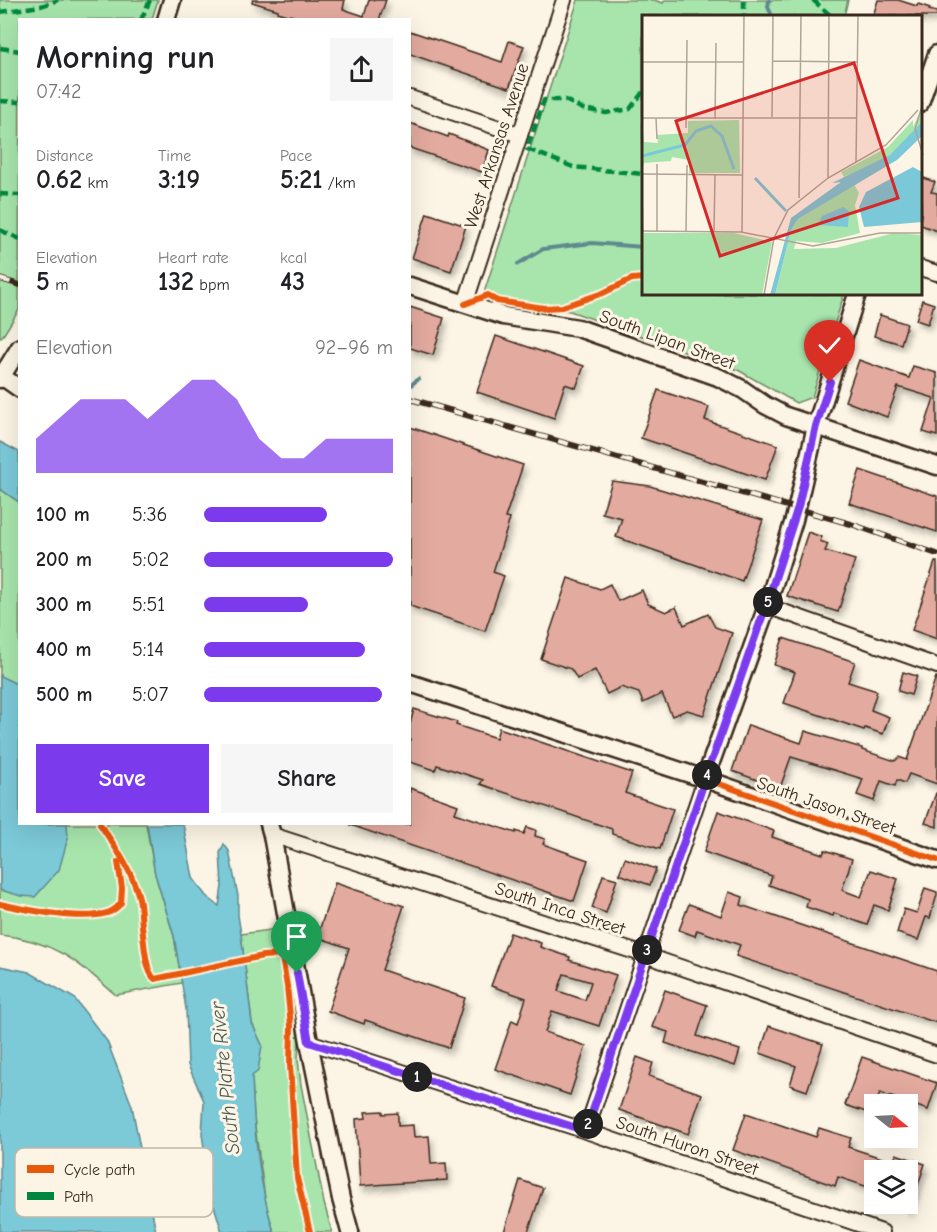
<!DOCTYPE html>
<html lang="en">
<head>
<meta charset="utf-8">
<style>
	body { margin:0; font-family:"Comic Neue",sans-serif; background:#f6f6f6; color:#202124; height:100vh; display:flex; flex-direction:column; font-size:22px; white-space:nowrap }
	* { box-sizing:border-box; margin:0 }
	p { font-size:20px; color:#757577 }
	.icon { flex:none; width:33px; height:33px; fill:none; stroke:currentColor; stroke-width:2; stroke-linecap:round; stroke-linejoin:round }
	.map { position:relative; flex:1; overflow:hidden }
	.drawer { position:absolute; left:18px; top:18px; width:393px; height:807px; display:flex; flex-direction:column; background:#fff; border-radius:0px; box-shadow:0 6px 24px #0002 }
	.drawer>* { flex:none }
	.needle { width:39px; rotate:108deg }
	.tools { position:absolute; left:864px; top:1094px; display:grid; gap:12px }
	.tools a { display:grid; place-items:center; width:54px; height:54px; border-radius:0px; background:#fff; box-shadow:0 6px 24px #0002; font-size:30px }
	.pin { position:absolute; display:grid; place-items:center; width:51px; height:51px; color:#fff; margin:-62px -26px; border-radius:50% 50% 50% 0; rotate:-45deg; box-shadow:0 0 6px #0007 }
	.pin .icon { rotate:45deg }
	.km { position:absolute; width:30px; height:30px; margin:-15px; border-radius:50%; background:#222; color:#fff; font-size:16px; line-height:30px; text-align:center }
	.round { display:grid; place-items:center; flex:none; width:63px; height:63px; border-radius:0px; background:#f6f6f6 }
	.overview { display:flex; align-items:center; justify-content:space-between; height:102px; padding:0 18px }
	h1 { font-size:33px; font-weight:600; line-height:45px }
	.figures { display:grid; grid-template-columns:repeat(3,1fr); gap:9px; height:102px; padding:6px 18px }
	.figures div { display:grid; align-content:center }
	.figures b { font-size:26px; font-weight:600 }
	.figures small { font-size:16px; font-weight:400 }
	.figures p { font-size:16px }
	.chart { height:168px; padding:12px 18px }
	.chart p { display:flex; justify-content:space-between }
	.chart svg { width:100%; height:108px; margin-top:6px; fill:#7c3aed; opacity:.7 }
	.action { display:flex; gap:12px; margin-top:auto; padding:12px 18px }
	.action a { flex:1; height:69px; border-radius:0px; background:#7c3aed; color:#fff; font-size:24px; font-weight:600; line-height:69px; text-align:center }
	.action a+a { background:#f6f6f6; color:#202124 }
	ul { padding:0 18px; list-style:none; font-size:20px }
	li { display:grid; grid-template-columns:96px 72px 1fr; align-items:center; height:45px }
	li i { height:15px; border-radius:8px; background:#7c3aed }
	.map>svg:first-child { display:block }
</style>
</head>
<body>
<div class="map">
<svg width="937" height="1232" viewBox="0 0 937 1232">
	<defs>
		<filter id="shadow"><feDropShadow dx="3" dy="5" stdDeviation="3" flood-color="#0004"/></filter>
	</defs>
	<rect width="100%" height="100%" fill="#fcf5e5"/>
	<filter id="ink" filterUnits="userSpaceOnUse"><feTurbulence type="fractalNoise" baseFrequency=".0167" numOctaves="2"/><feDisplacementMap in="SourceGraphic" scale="12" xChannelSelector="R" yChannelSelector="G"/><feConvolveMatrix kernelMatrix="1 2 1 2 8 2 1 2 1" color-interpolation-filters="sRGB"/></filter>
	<g filter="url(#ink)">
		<g fill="#a7e5ac" stroke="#718865" stroke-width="1.5">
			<path d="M0,0H158L152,19L20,20L19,310L4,334L0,338Z"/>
			<path d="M578,0H654L663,3L665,0H848L844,16H643V294H844L812,397L796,403L738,370L570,311L527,307L483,296Z"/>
			<path d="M0,489L19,502L20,824H146L155,874L174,936L182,983L116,995C99,981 83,965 63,954C45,944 21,937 0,935Z"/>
			<path d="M284,928L300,1026L298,1059L301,1085L324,1203L332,1232H274L266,1205L254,1119L252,1076L262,1045L252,1023L241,934Z"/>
		</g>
		<g fill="#7bc9d8" stroke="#61898e" stroke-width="1.5">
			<path d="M0,442L19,452V502L0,489Z"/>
			<path d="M0,676L19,685L20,824H67L68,838L59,870L35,897L21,896L0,890Z"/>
			<path d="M147,824H183L193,878L206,896L219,906L222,886L220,853L224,844L229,851L238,896V915L241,934L252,1023L262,1045L258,1071L252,1076C254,1129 258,1182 274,1232H222L211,1196L202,1134L204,1101L188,1065L186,1009L174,936L155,874Z"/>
			<path d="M0,966L29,972L74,998L107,1041L132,1106L156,1232H0Z"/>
		</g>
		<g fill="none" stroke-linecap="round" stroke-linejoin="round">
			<g stroke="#61898e" stroke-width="4">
				<path d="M769,0L768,7L772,16"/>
				<path d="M518,264L543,249L592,243L643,247"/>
				<path d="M410,386L418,379"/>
			</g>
		</g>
		<g fill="#e3aa9f" stroke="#3b2a1e" stroke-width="1.5" fill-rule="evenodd" filter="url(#shadow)">
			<path d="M253,0H345L343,9L364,16L369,0H386L379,20H305L290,15V16L277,12L278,10L252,2Z"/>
			<path d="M878,0H898L917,6L918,4L930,8L929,10L937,12V16H873Z"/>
			<path d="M410,31L502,62L509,41L524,46L509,88L410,54Z"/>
			<path d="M410,123L448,137L449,134L489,150L482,172L410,148Z"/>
			<path d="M921,177L935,182L931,192L937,193V231L921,225Z"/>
			<path d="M427,213L466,226L451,271L412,258Z"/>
			<path d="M922,300L934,304L928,324L916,320Z"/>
			<path d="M410,307L444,318L433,355L410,348Z"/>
			<path d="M880,315L907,324L901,344L874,336Z"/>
			<path d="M496,336L584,366L576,388L565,384L554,418L477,392Z"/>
			<path d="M859,360L909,378L913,366L937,373V436L923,432L934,398L898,387L887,417L845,401Z"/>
			<path d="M658,390L709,407L705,420L778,445L765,480L641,438Z"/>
			<path d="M410,427L523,465L505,518L510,519L493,572L504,576L485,631L410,606Z"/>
			<path d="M860,470L937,496V532L849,503Z"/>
			<path d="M612,481L650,486L763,520L742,581L616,537L622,518L602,513Z"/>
			<path d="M808,532L822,537L820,541L828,544L825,551L855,560L838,612L787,596Z"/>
			<path d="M935,562H937V639L912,630Z"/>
			<path d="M568,578L600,589L610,584L618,601L642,590L648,604L666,612L676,607L684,625L708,614L715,627L732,633L704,715L687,710L672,716L662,694L643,703L639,693L621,687L607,694L595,670L577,679L571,669L541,659Z"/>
			<path d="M783,638L855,662L848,682L877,691L871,710L889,717L883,734L865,728L864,730L784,703L795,672L774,665Z"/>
			<path d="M903,672L917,676L911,695L898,691Z"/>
			<path d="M936,677H937V784L909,774L905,783L897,780L895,786L881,781L874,801L857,795L863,779L791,757L780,788L732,771L748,725L801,743L805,731L862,748V750L895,761L899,757L907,760Z"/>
			<path d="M414,709L457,722L456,725L496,738L499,728L632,773L625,793L673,809L660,849L612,834V829L480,784L483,780L437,765L435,770L410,762V724Z"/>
			<path d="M410,788L458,805L455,813L516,833V831L524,834L527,827L536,830L535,836L545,839L543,844L588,860L574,901L350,825L351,824H410Z"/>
			<path d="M936,793H937V827L925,823Z"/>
			<path d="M718,811L774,831L772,837L823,854L825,850L852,859L842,890L861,897L871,870L898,879L888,910L874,905L867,925L834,913L833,916L806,907L808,899L769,885L772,876L704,852Z"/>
			<path d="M625,858L656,869L650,885L619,874Z"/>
			<path d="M603,875L617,879L606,913L592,908Z"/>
			<path d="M335,883L404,906L382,970L465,998L449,1048L365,1020L364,1024L328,1011L349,948L317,937Z"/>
			<path d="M925,888L937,892V895L930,918L926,917L918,940L897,933L904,909L917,913Z"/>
			<path d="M729,892L743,897L741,905L937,971V1023L736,956L740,945L697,930L695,936L679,930L689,904L721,916Z"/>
			<path d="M510,933L541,943L540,947L570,957L569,960L616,975L599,1026L552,1011L545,1032L586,1046L570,1095L495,1069L512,1020L518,1023L526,998L491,986ZM564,974L591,982L585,1000L558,991Z"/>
			<path d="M665,990L707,1005L697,1036L740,1050L735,1066L665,1043L668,1032L652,1027Z"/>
			<path d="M769,1026L823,1044L807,1091L790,1085L796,1066L760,1053Z"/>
			<path d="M637,1057L653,1063L649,1076L702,1094L688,1134L619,1110Z"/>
			<path d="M862,1057L937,1083L928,1110L880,1093L876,1104H874L872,1114L845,1105Z"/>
			<path d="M383,1111V1114L398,1113V1126L413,1125L414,1137L429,1136L431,1164L446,1163L447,1180L360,1186L356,1119L366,1118L365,1112Z"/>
			<path d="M746,1113L816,1137L819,1128L851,1138L848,1147L894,1162L896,1154L925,1164L909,1212H908V1170H874V1189L838,1177L835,1186L733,1150Z"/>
			<path d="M520,1180L543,1188L528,1232H504Z"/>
		</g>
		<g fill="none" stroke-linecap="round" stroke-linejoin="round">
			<defs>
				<g id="minor">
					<path d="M410,98L520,135"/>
					<path d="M920,268L937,273"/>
					<path d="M465,304L564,0"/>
					<path d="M767,606L937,666"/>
					<path d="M272,835L645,955L937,1055"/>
					<path d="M309,1042L586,1131L882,1232"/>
					<path d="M586,1131L705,779"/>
				</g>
				<g id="tertiary">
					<path d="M166,20L172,0"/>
					<path d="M920,103L937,54"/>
					<path d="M410,286L503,316L578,328L718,377L742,389L765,405L786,416L937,466"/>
					<path d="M0,375L20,389"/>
					<path d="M0,379L20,347"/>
					<path d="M410,683L705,779L937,860"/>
					<path d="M705,779L767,606L794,520L816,426L857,294"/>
					<path d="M269,824L272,835L309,1042L341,1199L350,1232"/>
				</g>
			</defs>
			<use href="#minor" stroke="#3b2a1e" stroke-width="18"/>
			<use href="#tertiary" stroke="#3b2a1e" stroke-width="21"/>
			<use href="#minor" stroke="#fcf5e5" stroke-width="14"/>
			<use href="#tertiary" stroke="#fcf5e5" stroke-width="16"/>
			<defs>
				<g id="rail">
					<path d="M0,279L20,285"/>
					<path d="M410,399L851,524L937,554"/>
				</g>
			</defs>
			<use href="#rail" stroke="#3b2a1e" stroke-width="6"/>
			<use href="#rail" stroke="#fcf5e5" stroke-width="4" stroke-dasharray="11" stroke-linecap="butt"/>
			<g stroke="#00873e" stroke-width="4.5" stroke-dasharray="9 4.5" stroke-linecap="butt">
				<path d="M744,0V16"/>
				<path d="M813,0L831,16"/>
				<path d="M0,12L41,6L58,0"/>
				<path d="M141,20L150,0"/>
				<path d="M0,48L20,51"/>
				<path d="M643,92L630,109L606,113L583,109L565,100H544L527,149L573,167L643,174"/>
				<path d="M0,101L20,102"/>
				<path d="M0,194L20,195"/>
				<path d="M0,230L20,239"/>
			</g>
			<defs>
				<g id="cycleway">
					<path d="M465,304L488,295L497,301L544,308L562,307L603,293L632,279L643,278"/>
					<path d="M100,824C115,847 132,870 139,898C141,907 141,917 142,926C144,939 145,972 155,979L263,956L277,955L282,957L287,986L291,1026L290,1065L297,1178L310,1232"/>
					<path d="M0,904C27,910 85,922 110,912C114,910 118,907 121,903L122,888L118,862"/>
					<path d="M309,1042L586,1131L705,779L937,860"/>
				</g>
			</defs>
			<use href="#cycleway" stroke="#fcf5e5" stroke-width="10"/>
			<use href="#cycleway" stroke="#e8590c" stroke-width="6"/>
		</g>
	</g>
	<g fill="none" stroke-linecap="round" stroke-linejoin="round" filter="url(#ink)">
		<defs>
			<path id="route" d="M297,973L309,1042L586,1131L705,779L766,606L798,507L816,426L830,382"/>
		</defs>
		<use href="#route" stroke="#fff" stroke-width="12"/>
		<use href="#route" stroke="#7c3aed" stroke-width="8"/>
	</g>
	<g text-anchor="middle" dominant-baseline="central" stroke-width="6" stroke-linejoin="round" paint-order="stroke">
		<g font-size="18" fill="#3b2a1e" stroke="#fcf5e5">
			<text transform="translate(497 146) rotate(-72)">West Arkansas Avenue</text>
			<text transform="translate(667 340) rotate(20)">South Lipan Street</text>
			<text transform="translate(826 806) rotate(19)">South Jason Street</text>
			<text transform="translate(560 909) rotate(18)">South Inca Street</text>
			<text transform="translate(687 1146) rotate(19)">South Huron Street</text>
		</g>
		<g font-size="20" font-style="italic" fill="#4e5a56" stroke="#fcf5e5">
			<text transform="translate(225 1078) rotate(-96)">South Platte River</text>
		</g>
	</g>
	<g transform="translate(642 15)">
		<rect width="280" height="280" fill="#fcf5e5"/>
		<path d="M280,93V107L262,130L240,146L202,162L199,157L246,132L271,105V112ZM0,105L2,127L16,128L15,120L46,118V106L97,105L98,158H47V145L30,142L29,146L2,148L0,157ZM0,161L2,218H92L130,227L120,280H0ZM212,169L217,178L213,190L218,218L180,228L154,226L152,234L194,233L252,218L280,220V280H133L149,215L156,204Z" fill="#a7e5ac"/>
		<path d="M280,107V121L255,145L156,204L149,215L133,280H128L149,203L199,167L190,168L248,140ZM271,152L280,157V207L222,212L217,192L224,177ZM201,192L207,196L206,212L176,210L180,201Z" fill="#7bc9d8"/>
		<path fill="none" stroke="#7bc9d8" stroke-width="3" d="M0,141L43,130L54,116L69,111L80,121L92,154M113,163L144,196"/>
		<path fill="none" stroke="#afa495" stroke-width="1.5" d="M131,46L215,47M0,47H101M281,88L273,114L281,140M130,102L131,0M0,103H214M14,103L15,124M73,104L74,28M44,113L45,25M214,147L216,0M15,149V216M0,159L100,160M186,163L187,0M157,183L159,0M0,216L99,217L171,231L238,218H281M44,216L45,150M72,216L73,160M100,217L102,0M122,280L132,223L146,195L186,163L244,130L276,95"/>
		<path fill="#d62828" fill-opacity="0.15" stroke="#d62828" stroke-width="3" d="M212,48L256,183L78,241L34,106Z"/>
		<rect width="280" height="280" fill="none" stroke="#3b2a1e" stroke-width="3"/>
	</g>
	<rect x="15" y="1148" width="198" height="69" rx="9" fill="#fcf5e5" stroke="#c2b8a9" stroke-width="1.5"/>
	<rect x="27" y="1165" width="27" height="8" fill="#e8590c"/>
	<rect x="27" y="1192" width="27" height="8" fill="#00873e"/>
	<g font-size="16" fill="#3b2a1e">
		<text x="64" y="1175">Cycle path</text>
		<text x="64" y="1202">Path</text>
	</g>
</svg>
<div class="tools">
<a><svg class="needle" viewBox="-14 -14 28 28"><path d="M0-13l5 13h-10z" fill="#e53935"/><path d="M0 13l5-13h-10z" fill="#757577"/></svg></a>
<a><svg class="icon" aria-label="layers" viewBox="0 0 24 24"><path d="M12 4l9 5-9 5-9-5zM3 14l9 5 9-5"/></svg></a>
</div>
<div class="pin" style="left:297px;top:973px;background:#1e9e55"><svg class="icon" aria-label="arrive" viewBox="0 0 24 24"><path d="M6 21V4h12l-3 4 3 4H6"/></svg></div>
<div class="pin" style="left:830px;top:382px;background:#d93025"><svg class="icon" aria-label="check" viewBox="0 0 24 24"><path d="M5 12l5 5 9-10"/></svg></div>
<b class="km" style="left:417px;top:1077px">1</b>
<b class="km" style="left:588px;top:1124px">2</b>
<b class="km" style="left:647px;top:950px">3</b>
<b class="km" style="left:707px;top:775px">4</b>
<b class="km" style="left:768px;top:602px">5</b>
<section class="drawer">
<div class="overview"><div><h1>Morning run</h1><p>07:42</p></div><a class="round"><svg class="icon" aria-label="share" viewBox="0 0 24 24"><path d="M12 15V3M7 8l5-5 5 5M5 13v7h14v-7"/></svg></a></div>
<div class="figures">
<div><p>Distance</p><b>0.62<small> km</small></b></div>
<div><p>Time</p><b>3:19</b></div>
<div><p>Pace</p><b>5:21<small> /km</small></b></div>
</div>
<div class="figures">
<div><p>Elevation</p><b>5<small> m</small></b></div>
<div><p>Heart rate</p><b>132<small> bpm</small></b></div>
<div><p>kcal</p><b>43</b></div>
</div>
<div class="chart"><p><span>Elevation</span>92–96 m</p>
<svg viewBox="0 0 160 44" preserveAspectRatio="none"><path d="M0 44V30L10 22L20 14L30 14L40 14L50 22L60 14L70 6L80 6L90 14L100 30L110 38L120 38L130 30L140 30L150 30L160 30V44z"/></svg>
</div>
<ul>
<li><b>100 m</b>5:36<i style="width:65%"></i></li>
<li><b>200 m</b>5:02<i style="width:100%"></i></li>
<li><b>300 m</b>5:51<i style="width:55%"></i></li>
<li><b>400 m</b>5:14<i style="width:85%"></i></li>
<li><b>500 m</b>5:07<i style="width:94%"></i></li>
</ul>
<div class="action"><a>Save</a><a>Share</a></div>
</section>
</div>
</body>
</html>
